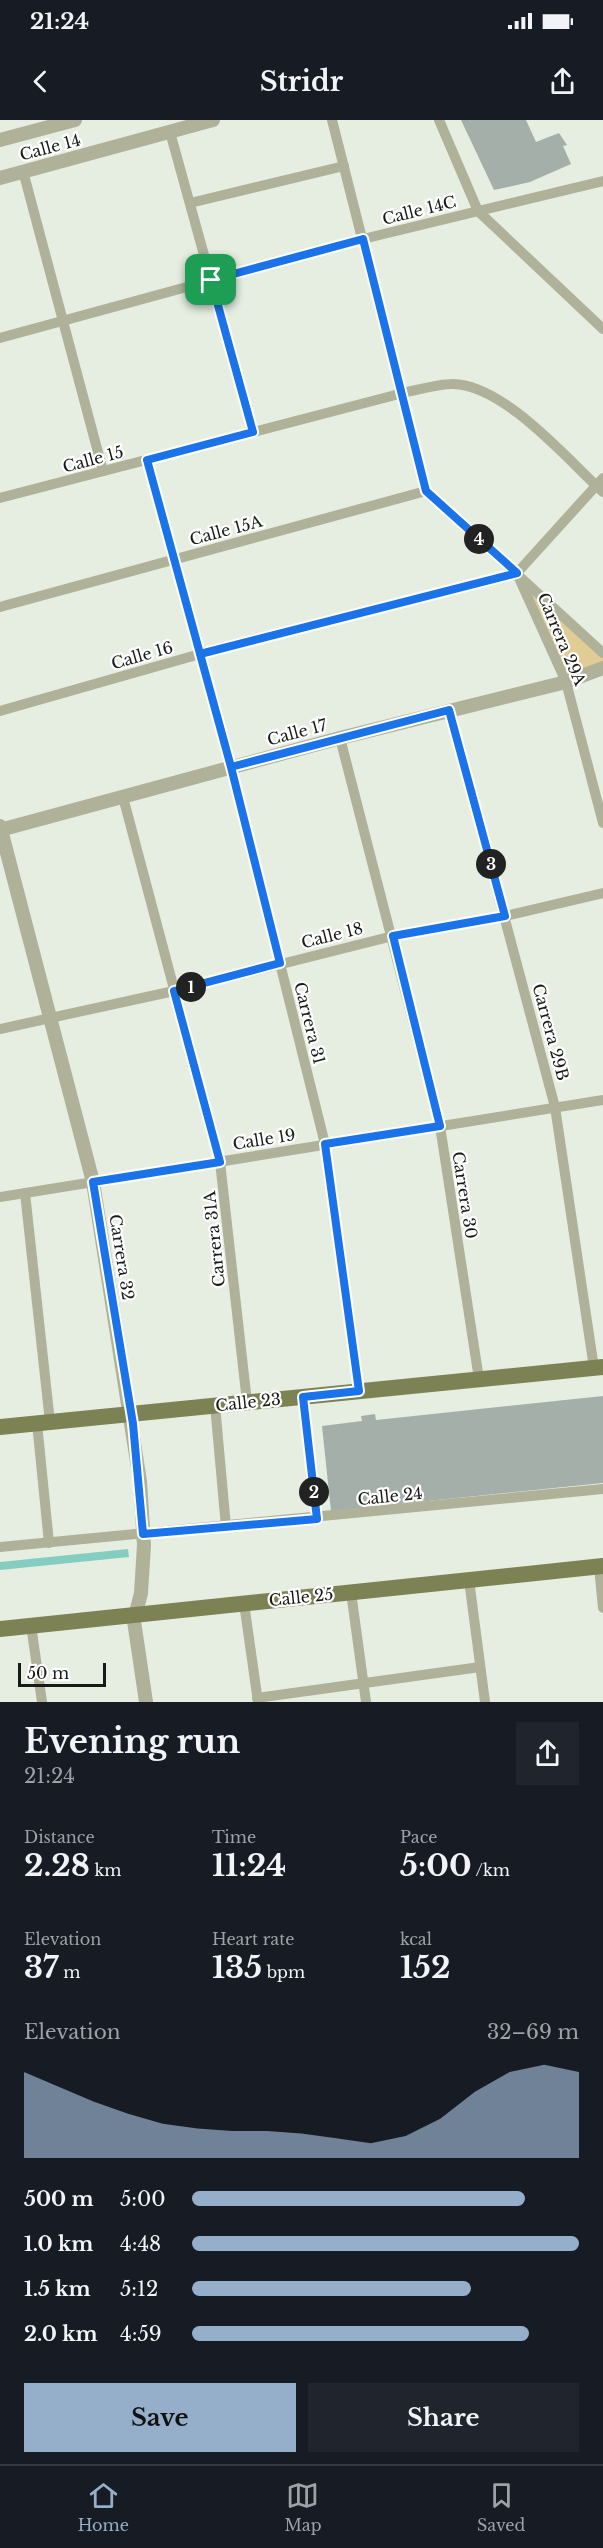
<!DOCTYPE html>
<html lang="en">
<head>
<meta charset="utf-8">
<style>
	body { margin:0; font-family:"Libre Baskerville",serif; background:#20242c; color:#f1f3f6; height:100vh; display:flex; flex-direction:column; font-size:22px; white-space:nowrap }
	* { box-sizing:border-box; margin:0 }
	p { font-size:20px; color:#9ea1a6 }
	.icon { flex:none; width:33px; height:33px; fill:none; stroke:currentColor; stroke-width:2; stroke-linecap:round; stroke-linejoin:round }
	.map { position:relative; height:1582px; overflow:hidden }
	.panel { display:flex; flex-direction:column; background:#171b24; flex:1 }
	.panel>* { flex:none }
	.scale { position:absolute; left:18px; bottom:15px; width:88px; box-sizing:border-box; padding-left:6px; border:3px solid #171a16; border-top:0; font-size:16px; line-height:21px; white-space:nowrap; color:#171a16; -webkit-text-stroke:4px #fff; paint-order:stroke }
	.pin { position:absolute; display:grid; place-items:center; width:51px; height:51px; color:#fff; margin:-26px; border-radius:12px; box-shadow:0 3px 9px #0006 }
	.km { position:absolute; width:30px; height:30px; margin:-15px; border-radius:50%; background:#222; color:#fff; font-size:16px; line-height:30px; text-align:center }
	.round { display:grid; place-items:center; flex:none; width:63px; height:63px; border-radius:0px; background:#20242c }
	.overview { display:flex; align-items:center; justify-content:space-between; height:102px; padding:0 24px }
	h1 { font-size:33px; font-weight:800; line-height:45px }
	.metrics { display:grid; grid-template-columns:repeat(3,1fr); gap:9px; height:102px; padding:6px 24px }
	.metrics div { display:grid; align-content:center }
	.metrics b { font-size:30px; font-weight:800 }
	.metrics small { font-size:16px; font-weight:400 }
	.metrics p { font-size:16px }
	.chart { height:168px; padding:12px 24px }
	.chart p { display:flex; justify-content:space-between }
	.chart svg { width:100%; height:108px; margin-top:6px; fill:#95aec9; opacity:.7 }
	.button { display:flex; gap:12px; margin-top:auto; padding:12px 24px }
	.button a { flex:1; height:69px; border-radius:0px; background:#95aec9; color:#111; font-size:24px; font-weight:800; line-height:69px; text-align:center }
	.button a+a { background:#20242c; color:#f1f3f6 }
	ul { padding:0 24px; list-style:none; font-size:20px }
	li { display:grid; grid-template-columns:96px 72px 1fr; align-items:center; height:45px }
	li i { height:15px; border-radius:8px; background:#95aec9 }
	.status { display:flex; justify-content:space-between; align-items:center; height:42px; padding:0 30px; background:#171b24; direction:ltr }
	.status svg { height:16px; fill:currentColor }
	header { display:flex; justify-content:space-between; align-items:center; height:78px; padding:0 24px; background:#171b24; font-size:27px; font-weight:800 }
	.tab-bar { display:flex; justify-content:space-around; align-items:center; height:84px; border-top:2px solid #363941; background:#171b24; font-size:16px; color:#9ea1a6 }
	.tab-bar a { display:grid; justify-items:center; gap:3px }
	.tab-bar .active { color:#95aec9 }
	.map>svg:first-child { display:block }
</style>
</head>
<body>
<div class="status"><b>21:24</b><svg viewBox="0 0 49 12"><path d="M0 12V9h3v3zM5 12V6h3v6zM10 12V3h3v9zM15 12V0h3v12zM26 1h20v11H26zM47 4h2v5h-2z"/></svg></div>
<header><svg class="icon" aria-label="back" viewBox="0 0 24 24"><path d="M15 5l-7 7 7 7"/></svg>Stridr<svg class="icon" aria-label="share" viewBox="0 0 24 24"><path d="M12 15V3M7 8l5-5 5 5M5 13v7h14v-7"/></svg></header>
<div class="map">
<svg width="603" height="1582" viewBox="0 0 603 1582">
	<rect width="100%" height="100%" fill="#e6eee2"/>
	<path fill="#e1cc95" d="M517,453L603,533V548L566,562Z"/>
	<path fill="#83cec1" d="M128,1429L129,1437L0,1450V1442Z"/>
	<g fill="#a3afa8">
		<path d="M461,0H526L536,22L559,13L567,25L563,26L571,44L530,62L494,70Z"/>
		<path d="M603,1276V1363L331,1391L322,1306L362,1301L361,1296L375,1294L376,1300Z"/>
	</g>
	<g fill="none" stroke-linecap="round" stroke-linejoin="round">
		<g stroke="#afb299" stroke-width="10">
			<path d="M332,0L426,371L603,533"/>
			<path d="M439,0L478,91L603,209"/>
			<path d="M170,12L253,312"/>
			<path d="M23,51L103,351"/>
			<path d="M190,83L344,46"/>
			<path d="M0,218L363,119L603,61"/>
			<path d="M147,340L231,647L325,1024L359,1271"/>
			<path d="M0,378L403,273C418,270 437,264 453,264C504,265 566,338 603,372"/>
			<path d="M519,458L566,562L603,703"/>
			<path d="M0,487L426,371"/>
			<path d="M449,590L555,987L594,1248"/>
			<path d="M0,591L200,534L517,453L603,358"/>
			<path d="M340,618L440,1006L479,1259"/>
			<path d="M123,677L220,1042L247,1282"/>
			<path d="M0,909L174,871L393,816L505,796L603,773"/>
			<path d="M25,1073L50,1302"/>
			<path d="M0,1077L603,980"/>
			<path d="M303,1277L317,1399"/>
			<path d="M215,1285L226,1407"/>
			<path d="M37,1303L49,1423"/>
			<path d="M0,1427L603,1369"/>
			<path d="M599,1447L603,1488"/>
			<path d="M469,1460L485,1582"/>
			<path d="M351,1472L366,1582"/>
			<path d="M244,1483L258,1582"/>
			<path d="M31,1505L42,1582"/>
			<path d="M257,1578L480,1547"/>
		</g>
		<g stroke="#afb299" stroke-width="14">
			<path d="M0,20L75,0"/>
			<path d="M0,58L213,0"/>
			<path d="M0,706L93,1062L140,1361L144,1425L141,1473L134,1501L146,1582"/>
			<path d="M0,710L340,618L566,562L603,548"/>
		</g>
		<g stroke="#7d8254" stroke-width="16">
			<path d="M0,1307L603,1247"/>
			<path d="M0,1509L603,1446"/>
		</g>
	</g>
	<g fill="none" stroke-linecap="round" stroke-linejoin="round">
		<defs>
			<path id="route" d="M211,160L253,312L147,340L231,647L280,843L174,871L220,1042L93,1062L133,1304L143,1414L317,1399L303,1277L359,1271L325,1024L440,1006L393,816L505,796L449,590L231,647L200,534L517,453L426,371L363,119L211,160"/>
		</defs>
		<use href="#route" stroke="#fff" stroke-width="12"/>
		<use href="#route" stroke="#1a73e8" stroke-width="8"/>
	</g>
	<g text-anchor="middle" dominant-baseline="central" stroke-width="4.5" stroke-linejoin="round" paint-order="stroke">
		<g font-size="16" fill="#171a16" stroke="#fff">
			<text transform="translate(50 27) rotate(-15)">Calle 14</text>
			<text transform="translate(419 90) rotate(-14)">Calle 14C</text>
			<text transform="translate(93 339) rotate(-15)">Calle 15</text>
			<text transform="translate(226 410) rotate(-15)">Calle 15A</text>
			<text transform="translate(562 519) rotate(67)">Carrera 29A</text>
			<text transform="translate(142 535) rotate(-16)">Calle 16</text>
			<text transform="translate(297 612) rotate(-15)">Calle 17</text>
			<text transform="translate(332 815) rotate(-14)">Calle 18</text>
			<text transform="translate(310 903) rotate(76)">Carrera 31</text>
			<text transform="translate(551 912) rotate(75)">Carrera 29B</text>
			<text transform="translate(264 1019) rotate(-9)">Calle 19</text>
			<text transform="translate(465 1075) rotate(81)">Carrera 30</text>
			<text transform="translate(214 1119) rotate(-96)">Carrera 31A</text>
			<text transform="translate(122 1137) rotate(81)">Carrera 32</text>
			<text transform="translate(248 1282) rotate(-6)">Calle 23</text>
			<text transform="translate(390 1376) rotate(-6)">Calle 24</text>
			<text transform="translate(301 1477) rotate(-6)">Calle 25</text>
		</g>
	</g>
</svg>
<div class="scale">50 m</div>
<div class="pin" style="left:211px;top:160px;background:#1e9e55"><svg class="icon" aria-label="arrive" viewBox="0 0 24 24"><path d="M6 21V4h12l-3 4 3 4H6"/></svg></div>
<b class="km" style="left:191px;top:867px">1</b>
<b class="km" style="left:314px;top:1372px">2</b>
<b class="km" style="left:491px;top:744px">3</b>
<b class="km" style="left:479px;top:419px">4</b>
</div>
<section class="panel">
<div class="overview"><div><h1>Evening run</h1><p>21:24</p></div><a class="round"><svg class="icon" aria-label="share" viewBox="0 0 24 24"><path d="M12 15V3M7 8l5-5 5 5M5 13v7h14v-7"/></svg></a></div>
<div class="metrics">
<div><p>Distance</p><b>2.28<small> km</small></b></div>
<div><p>Time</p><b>11:24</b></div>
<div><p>Pace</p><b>5:00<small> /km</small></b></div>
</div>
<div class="metrics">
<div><p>Elevation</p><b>37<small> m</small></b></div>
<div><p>Heart rate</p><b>135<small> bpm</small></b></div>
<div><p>kcal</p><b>152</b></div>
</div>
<div class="chart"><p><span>Elevation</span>32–69 m</p>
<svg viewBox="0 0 160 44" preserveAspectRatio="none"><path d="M0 44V9L10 15L20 21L30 26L40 30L50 32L60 33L70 33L80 34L90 36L100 38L110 35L120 28L130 17L140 9L150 6L160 9V44z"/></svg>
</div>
<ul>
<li><b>500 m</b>5:00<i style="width:86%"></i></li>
<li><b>1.0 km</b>4:48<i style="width:100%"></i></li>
<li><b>1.5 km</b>5:12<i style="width:72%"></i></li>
<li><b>2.0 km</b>4:59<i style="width:87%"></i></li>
</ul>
<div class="button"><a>Save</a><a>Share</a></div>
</section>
<nav class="tab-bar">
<a class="active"><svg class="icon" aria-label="home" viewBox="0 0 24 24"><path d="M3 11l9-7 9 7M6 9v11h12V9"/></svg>Home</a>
<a><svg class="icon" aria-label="map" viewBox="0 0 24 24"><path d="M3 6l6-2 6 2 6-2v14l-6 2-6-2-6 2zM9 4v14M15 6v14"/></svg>Map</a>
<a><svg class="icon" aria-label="saved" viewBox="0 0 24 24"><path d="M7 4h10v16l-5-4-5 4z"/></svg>Saved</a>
</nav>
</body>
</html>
